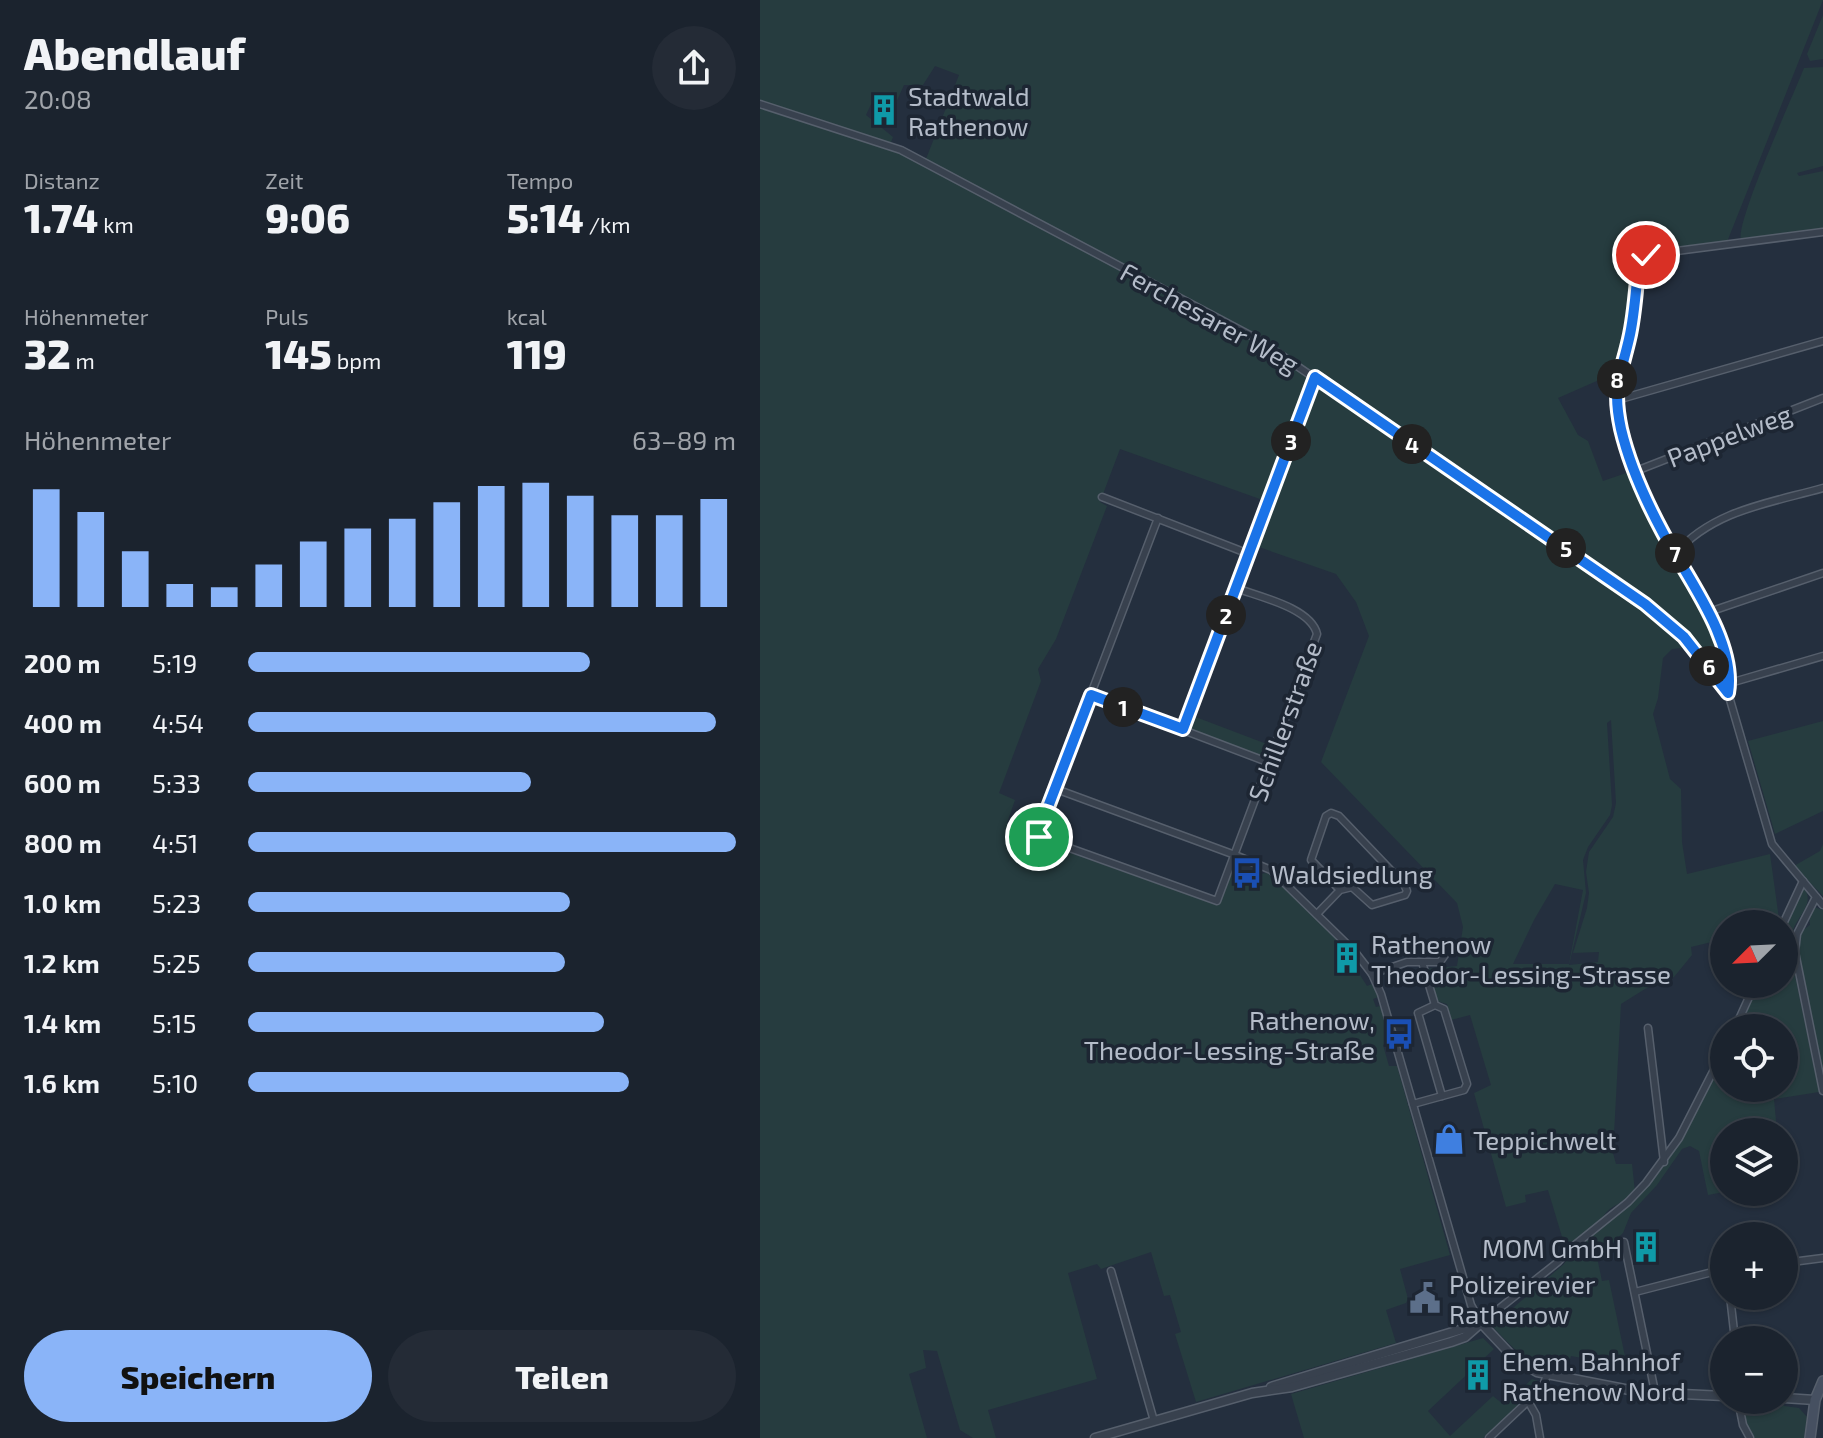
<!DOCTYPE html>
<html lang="de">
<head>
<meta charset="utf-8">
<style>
	body { margin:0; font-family:"Exo 2",sans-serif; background:#242b36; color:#f1f3f6; height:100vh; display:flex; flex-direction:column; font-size:30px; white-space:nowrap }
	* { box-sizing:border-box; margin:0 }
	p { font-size:26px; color:#a0a4aa }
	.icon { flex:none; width:44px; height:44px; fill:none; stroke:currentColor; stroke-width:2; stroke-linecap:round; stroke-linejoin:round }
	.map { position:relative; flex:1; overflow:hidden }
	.details { display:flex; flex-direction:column; background:#1b232e; width:760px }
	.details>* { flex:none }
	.needle { width:52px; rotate:246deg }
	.tools { position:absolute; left:950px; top:910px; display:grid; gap:16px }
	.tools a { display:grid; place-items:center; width:88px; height:88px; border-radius:50%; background:#1b232e; box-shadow:0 2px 6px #0004,0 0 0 2px #39404a; font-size:40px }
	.pin { position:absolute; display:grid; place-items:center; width:68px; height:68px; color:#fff; margin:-34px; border:4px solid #fff; border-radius:50%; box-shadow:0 2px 8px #0007 }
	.km { position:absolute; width:40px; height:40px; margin:-20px; border-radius:50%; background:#222; color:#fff; font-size:22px; line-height:40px; text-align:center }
	.round { display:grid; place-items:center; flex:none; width:84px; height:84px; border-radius:42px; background:#242b36 }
	.head { display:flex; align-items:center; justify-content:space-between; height:136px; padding:0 24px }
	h1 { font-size:44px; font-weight:800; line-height:60px }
	.metrics { display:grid; grid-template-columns:repeat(3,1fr); gap:12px; height:136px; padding:8px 24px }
	.metrics div { display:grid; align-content:center }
	.metrics b { font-size:40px; font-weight:800 }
	.metrics small { font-size:22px; font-weight:400 }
	.metrics p { font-size:22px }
	.chart { height:224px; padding:16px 24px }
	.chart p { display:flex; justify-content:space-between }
	.chart svg { width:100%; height:144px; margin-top:8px; stroke:#8ab4f8; stroke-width:6 }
	.cta { display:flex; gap:16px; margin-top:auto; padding:16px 24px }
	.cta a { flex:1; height:92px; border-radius:48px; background:#8ab4f8; color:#111; font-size:32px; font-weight:800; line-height:92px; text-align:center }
	.cta a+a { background:#242b36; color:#f1f3f6 }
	ul { padding:0 24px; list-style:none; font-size:26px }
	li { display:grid; grid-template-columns:128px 96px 1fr; align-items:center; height:60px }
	li i { height:20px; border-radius:10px; background:#8ab4f8 }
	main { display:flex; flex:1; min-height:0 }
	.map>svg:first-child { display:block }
</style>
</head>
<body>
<main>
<section class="details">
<div class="head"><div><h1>Abendlauf</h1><p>20:08</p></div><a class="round"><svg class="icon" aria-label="share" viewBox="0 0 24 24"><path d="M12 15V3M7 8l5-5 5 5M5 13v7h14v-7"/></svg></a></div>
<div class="metrics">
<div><p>Distanz</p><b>1.74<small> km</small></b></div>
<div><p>Zeit</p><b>9:06</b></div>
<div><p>Tempo</p><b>5:14<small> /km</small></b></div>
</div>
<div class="metrics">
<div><p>Höhenmeter</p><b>32<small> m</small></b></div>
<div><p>Puls</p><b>145<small> bpm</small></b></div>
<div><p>kcal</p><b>119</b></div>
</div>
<div class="chart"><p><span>Höhenmeter</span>63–89 m</p>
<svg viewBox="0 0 160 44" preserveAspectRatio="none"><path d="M5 44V8M15 44V15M25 44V27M35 44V37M45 44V38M55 44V31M65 44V24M75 44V20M85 44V17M95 44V12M105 44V7M115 44V6M125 44V10M135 44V16M145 44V16M155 44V11"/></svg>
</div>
<ul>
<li><b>200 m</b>5:19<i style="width:70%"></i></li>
<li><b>400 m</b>4:54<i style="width:96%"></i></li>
<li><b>600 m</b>5:33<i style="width:58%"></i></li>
<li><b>800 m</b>4:51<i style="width:100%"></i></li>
<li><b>1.0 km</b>5:23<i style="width:66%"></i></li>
<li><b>1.2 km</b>5:25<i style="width:65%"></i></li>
<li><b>1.4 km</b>5:15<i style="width:73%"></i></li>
<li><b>1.6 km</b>5:10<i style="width:78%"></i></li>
</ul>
<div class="cta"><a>Speichern</a><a>Teilen</a></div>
</section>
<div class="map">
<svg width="1063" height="1438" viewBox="0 0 1063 1438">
	<rect width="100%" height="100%" fill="#242f3e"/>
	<g fill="#263c3f" fill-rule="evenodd">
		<path d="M0,0H1063L967,242L878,254L867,336L855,373L798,398L818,435L828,441L843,481L872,471L937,592L944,617L949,619L968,677L957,667L955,679L922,648L912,649L903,658L898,698L893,714L910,779L921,789L922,842L927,874L1010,854L1019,919L1018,924H964V939L931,947L932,955L914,977L885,989L861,1004L853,1153L856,1164H872L875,1192C866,1202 846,1207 843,1218L806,1250L788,1190L765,1195L766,1202L746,1207L714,1093L731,1085L710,1015L691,1020L687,1004L677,1001L666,969L697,966L703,927L697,903L561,762L609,636L596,602L576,574L496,546L511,503L360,449L340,502L347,506L296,639L278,669L281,681L239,793L255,800L247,823L274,833L282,843L455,904L462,896L470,874L486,876L507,873L522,884L594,957L591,961L607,986L612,984L618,997L613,999L616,1007L620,1006L632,1041L623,1045L629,1066H637L690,1255L640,1269L648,1299L646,1303L626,1310L636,1343L436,1402L415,1334L421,1332L410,1295L404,1296L391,1252L341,1269L337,1264L308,1273L337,1379L228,1410L236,1438H213L200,1430L177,1351L163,1350L166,1368L149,1374L167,1438H0ZM175,66L199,75L164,164L129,148L133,137L106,115L114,98L135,105L144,85H163ZM851,720L856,803L853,817L829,852L826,872L829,893L827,908L813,953L839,952L838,962L809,965L826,893L823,860L828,847L850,815L852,805L847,723ZM795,884L823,890L809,964H753L774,920Z"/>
		<path d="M1063,15V59L1050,61L1047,54Z"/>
		<path d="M1063,67V166L1037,173L1039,176L1063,171V230L981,240C975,223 1034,94 1044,68Z"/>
		<path d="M433,716L512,746L507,758L428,728Z"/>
		<path d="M1063,721V811L1015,834L988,741Z"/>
		<path d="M1063,844V896L1034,866L1060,851Z"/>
		<path d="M1042,885C1058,904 1036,915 1032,934C1031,941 1031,949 1031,955L1059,1092L1014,1099L1017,1132H964V1192L948,1195L939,1151L930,1146L922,1149L897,1185L871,1213L863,1233L837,1257L842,1281L849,1280L867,1366L811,1356L806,1372C766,1364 760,1355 732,1326L804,1264C819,1237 851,1224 872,1202C912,1158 939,1108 964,1055V1088H1024V1028H977L997,984H1024V927Z"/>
		<path d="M1054,907L1063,910V1072L1038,948L1042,931L1050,925L1049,914Z"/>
		<path d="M723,1338L734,1349L668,1411L690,1436L733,1396L744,1405L772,1379L778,1381L776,1388L723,1438H544L531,1394Z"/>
		<path d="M984,1401L1023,1402L1024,1406L1039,1408L1047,1417L1044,1438H992L985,1424L981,1405Z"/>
	</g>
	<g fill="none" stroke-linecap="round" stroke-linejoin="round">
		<defs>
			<g id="minor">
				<path d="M0,104L141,150L499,340L885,604L924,637L968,693L1012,844L1063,905"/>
				<path d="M857,400L1063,341"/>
				<path d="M876,471L1063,398"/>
				<path d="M342,497L489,554"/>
				<path d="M398,518L278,833L279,837L457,901L557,634C551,608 500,597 476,588"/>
				<path d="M915,554C953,510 1010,503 1063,488"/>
				<path d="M949,612L1063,573"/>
				<path d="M970,683L1063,656"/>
				<path d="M968,693C977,640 926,575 902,531C885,500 869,463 861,429C852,386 860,378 869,339C875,314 876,286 879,260L886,255L1063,232"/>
				<path d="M331,695L510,763"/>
				<path d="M423,729L555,377"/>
				<path d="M296,789L475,855L511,870L595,952L612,974L621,994L711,1305L721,1323L798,1262L811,1248L868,1202L886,1183L919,1138L964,1050"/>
				<path d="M1056,897L1037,934L1035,952L1063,1091"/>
				<path d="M557,914L580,890L592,887L612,905L645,895L647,891L644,884L579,816L571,813L566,816L551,860L580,890"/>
				<path d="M1023,924L1043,881"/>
				<path d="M612,974L647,962H680L685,955"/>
				<path d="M675,1005L658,1013L682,1096"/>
				<path d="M888,1028L904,1162"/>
				<path d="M975,1028L995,984"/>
				<path d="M653,1104L704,1090L707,1084L684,1009L675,1005L662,962"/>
				<path d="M864,1242L895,1392"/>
				<path d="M1024,1263L1063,1258"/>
				<path d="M351,1271L394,1421"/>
				<path d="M875,1292L964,1269"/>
				<path d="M970,1296L975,1340"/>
				<path d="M978,1400L983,1425L990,1438"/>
				<path d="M768,1401L776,1415L780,1438"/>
				<path d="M729,1438L782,1388L787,1375"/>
			</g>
			<g id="tertiary">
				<path d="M721,1323L755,1359L777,1372L880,1392L964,1396"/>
				<path d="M511,1387L716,1325"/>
				<path d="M1024,1398L1055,1400"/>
				<path d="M335,1438L492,1393L532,1387L691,1342L705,1337L721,1323"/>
			</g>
			<path id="secondary" d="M1050,1438L1055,1400L1063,1381"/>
		</defs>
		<use href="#minor" stroke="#565f6c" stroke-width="9"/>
		<use href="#tertiary" stroke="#565f6c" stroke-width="11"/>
		<use href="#secondary" stroke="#565f6c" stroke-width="12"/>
		<use href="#minor" stroke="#38414e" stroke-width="6"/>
		<use href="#tertiary" stroke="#38414e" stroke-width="8"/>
		<use href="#secondary" stroke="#465061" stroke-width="9"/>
	</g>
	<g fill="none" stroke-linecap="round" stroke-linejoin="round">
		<defs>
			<path id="route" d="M279,837L278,833L331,695L423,729L555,377L885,604L924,637L968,693C977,641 925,575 902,531C886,501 869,463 861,429C852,387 860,378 869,339C875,314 876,286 879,260L886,255"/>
		</defs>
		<use href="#route" stroke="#fff" stroke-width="16"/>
		<use href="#route" stroke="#1a73e8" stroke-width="10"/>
	</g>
	<defs>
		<symbol id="building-bare" viewBox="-9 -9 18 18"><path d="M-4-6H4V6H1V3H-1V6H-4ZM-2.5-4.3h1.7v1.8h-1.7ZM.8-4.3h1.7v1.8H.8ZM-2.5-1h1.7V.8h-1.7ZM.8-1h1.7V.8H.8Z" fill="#0f9aa8" stroke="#1d2633" stroke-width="2.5" paint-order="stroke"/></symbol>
		<symbol id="bus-bare" viewBox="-9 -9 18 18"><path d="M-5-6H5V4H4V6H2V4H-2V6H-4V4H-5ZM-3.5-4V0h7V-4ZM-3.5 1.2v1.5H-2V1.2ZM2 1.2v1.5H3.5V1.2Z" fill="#1a4fb4" stroke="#1d2633" stroke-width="2.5" paint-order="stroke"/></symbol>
		<symbol id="shop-bare" viewBox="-9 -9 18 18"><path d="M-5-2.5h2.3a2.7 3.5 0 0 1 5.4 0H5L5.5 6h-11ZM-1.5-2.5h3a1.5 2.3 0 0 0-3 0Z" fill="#3f7fe0" stroke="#1d2633" stroke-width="2.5" paint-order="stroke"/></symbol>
		<symbol id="civic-bare" viewBox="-9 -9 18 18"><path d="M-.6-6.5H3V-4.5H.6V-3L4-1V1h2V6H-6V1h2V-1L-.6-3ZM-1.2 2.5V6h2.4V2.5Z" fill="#5c6f8a" stroke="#1d2633" stroke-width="2.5" paint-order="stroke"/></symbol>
	</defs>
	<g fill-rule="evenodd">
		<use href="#building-bare" x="102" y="88" width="44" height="44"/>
		<use href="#bus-bare" x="465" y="851" width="44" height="44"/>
		<use href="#building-bare" x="565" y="936" width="44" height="44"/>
		<use href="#bus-bare" x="617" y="1012" width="44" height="44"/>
		<use href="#shop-bare" x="667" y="1117" width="44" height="44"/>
		<use href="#building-bare" x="864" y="1225" width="44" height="44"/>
		<use href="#civic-bare" x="643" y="1276" width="44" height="44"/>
		<use href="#building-bare" x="696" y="1353" width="44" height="44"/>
	</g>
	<g text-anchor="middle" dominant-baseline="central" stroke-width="7" stroke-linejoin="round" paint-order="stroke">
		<g font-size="26" fill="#b4bcc9" stroke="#1d2633" text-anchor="start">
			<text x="148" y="95">Stadtwald<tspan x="148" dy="30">Rathenow</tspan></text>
			<text x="511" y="873">Waldsiedlung</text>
			<text x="611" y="943">Rathenow<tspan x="611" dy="30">Theodor-Lessing-Strasse</tspan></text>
			<text x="615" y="1019" text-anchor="end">Rathenow,<tspan x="615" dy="30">Theodor-Lessing-Straße</tspan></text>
			<text x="713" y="1139">Teppichwelt</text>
			<text x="862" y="1247" text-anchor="end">MOM GmbH</text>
			<text x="689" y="1283">Polizeirevier<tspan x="689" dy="30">Rathenow</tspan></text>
			<text x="742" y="1360">Ehem. Bahnhof<tspan x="742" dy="30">Rathenow Nord</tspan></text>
		</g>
		<g font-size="26" fill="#b4bcc9" stroke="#1d2633">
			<text transform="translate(450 317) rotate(29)">Ferchesarer Weg</text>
			<text transform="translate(969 435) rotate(-21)">Pappelweg</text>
			<text transform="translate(524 721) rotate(-70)">Schillerstraße</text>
		</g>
	</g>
</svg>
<div class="tools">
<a><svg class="needle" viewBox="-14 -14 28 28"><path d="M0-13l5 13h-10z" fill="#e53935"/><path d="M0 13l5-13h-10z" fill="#a0a4aa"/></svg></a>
<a><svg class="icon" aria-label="locate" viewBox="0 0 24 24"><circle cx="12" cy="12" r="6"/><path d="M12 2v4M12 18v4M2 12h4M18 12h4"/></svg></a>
<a><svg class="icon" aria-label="layers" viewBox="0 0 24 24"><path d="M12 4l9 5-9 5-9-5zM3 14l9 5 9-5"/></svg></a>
<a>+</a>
<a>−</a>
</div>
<div class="pin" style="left:279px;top:837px;background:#1e9e55"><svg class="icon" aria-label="arrive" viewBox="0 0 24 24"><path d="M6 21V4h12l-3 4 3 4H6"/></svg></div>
<div class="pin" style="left:886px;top:255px;background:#d93025"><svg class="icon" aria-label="check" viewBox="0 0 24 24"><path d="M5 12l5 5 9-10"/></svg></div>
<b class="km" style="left:363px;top:707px">1</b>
<b class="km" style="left:466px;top:615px">2</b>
<b class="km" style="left:531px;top:441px">3</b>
<b class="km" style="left:652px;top:444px">4</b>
<b class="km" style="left:806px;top:548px">5</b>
<b class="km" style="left:949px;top:666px">6</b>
<b class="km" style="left:915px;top:553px">7</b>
<b class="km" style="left:857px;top:379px">8</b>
</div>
</main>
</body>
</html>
